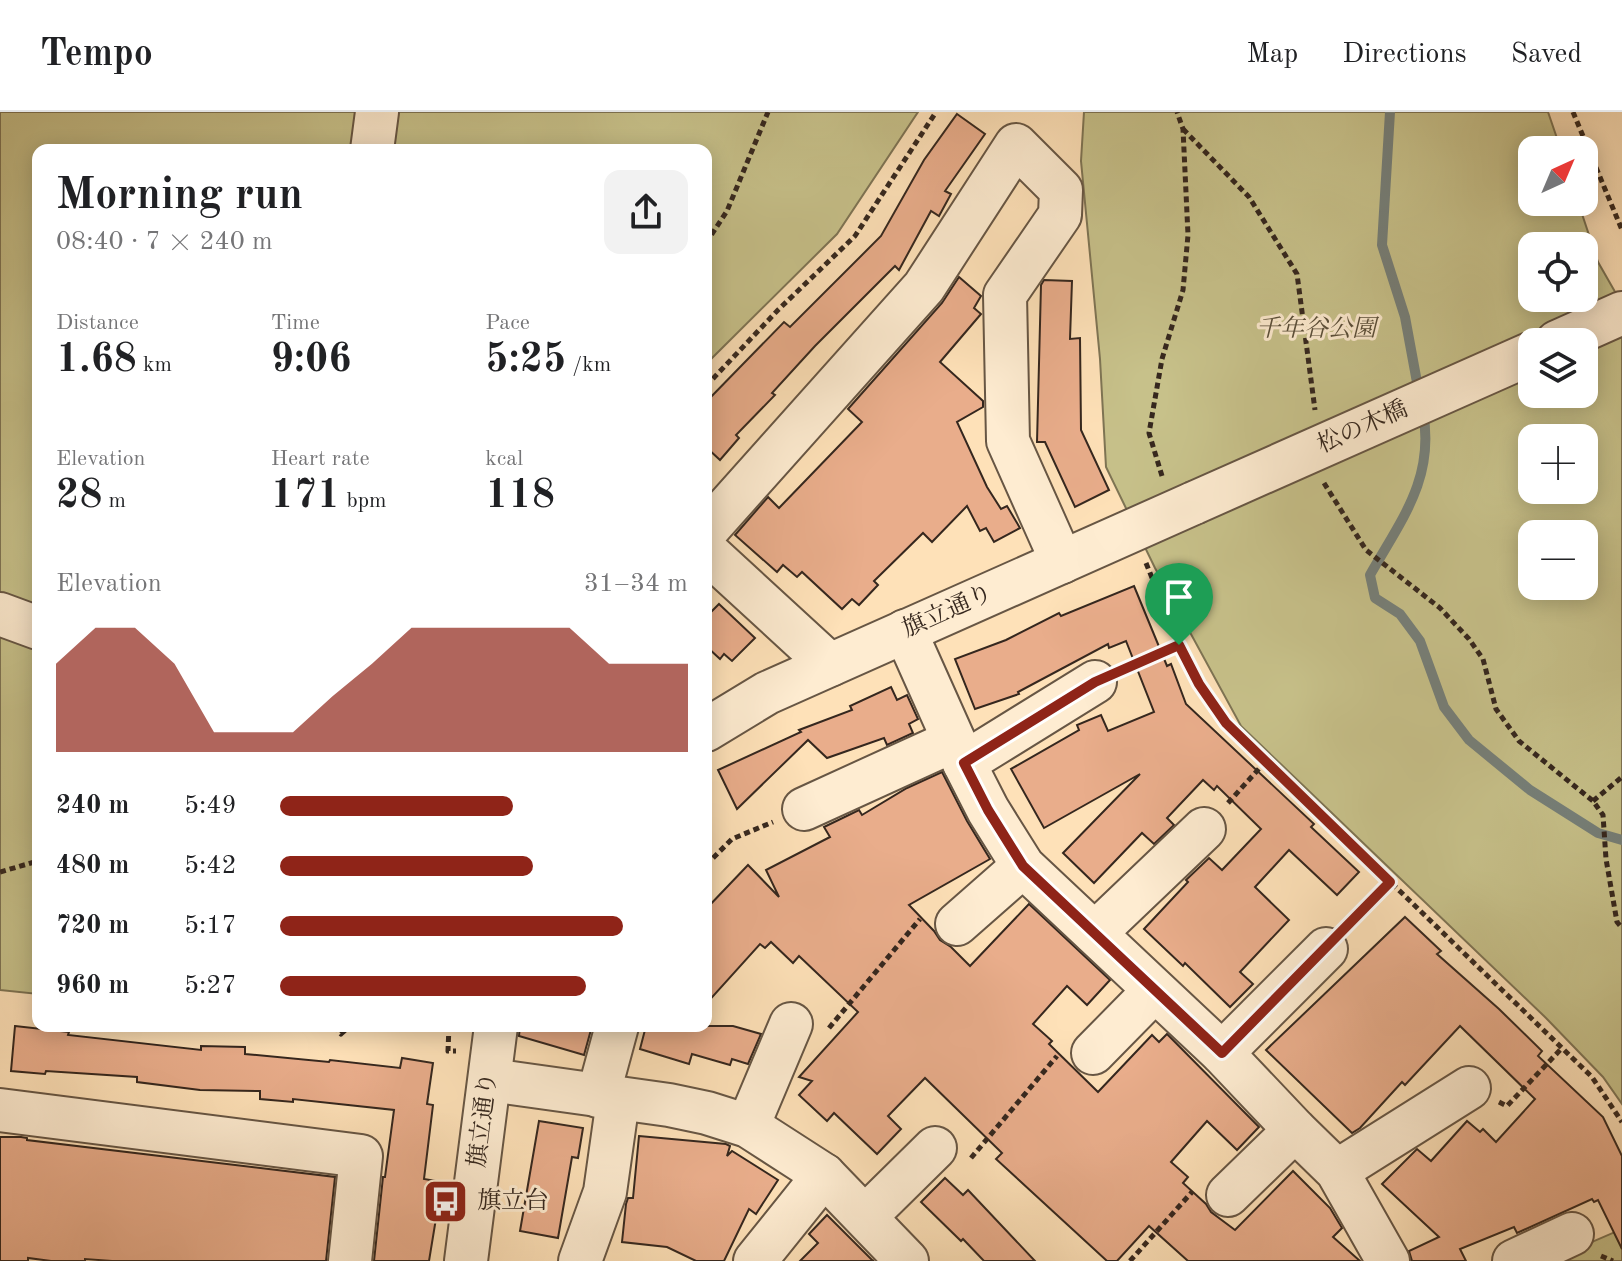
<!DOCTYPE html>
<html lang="en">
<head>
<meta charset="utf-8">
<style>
	body { margin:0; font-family:"Old Standard TT","Noto Serif JP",serif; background:#f2f2f2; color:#202124; height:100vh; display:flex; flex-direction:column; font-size:30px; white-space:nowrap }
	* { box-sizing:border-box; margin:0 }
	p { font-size:26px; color:#757577 }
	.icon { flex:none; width:44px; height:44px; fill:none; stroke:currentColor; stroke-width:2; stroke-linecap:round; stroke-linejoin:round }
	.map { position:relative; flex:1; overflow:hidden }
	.panel { position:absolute; left:32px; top:32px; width:680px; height:888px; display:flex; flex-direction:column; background:#fff; border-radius:16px; box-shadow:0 4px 20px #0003 }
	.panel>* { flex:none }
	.needle { width:52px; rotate:44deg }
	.buttons { position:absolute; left:1518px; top:24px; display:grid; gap:16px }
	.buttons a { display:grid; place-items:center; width:80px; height:80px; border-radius:16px; background:#fff; box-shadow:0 4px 20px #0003; font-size:40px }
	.pin { position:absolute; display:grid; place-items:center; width:68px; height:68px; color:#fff; margin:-82px -34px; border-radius:50% 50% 50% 0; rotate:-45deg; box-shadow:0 0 8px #0007 }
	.pin .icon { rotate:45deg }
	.round { display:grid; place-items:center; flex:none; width:84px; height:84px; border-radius:16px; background:#f2f2f2 }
	.head { display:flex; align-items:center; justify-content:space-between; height:136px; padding:0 24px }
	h1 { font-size:44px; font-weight:800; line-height:60px }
	.stats { display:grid; grid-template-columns:repeat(3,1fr); gap:12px; height:136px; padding:8px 24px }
	.stats div { display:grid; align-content:center }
	.stats b { font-size:40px; font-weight:800 }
	.stats small { font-size:22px; font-weight:400 }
	.stats p { font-size:22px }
	.chart { height:224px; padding:16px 24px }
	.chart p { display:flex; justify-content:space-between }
	.chart svg { width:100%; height:144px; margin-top:8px; fill:#8f2418; opacity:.7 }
	ul { padding:0 24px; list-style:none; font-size:26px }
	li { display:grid; grid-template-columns:128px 96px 1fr; align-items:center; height:60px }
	li i { height:20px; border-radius:10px; background:#8f2418 }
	header { display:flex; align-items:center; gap:48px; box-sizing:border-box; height:112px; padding:0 40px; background:#fff; border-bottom:2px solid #e0e0e0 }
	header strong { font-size:38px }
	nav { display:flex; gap:44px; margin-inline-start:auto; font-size:28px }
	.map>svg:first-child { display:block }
</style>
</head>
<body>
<header>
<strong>Tempo</strong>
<nav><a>Map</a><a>Directions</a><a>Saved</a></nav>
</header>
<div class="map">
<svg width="1622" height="1149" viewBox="0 0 1622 1149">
	<rect width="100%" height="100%" fill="#fee1b8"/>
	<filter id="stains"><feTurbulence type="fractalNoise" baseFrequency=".0025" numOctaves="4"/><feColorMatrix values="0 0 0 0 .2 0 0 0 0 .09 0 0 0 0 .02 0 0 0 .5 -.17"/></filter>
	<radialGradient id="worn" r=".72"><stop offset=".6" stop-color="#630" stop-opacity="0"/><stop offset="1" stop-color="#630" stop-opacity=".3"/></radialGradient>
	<g fill="#c7c18a" stroke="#7e7454" stroke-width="2" fill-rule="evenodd">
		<path d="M0,0H918L837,122L706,252V38H38V882L0,878Z"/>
		<path d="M1084,0H1548L1561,38H1532V90H1578L1598,150L1622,192V992L1603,965L1546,906L1241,614L1155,456L1106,355L1100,247L1081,49ZM1532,134H1584V186H1532ZM1532,230H1584V282H1532ZM1532,326H1584V378H1532ZM1532,422H1584V474H1532Z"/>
		<path d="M1622,1117V1149H1548Z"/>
	</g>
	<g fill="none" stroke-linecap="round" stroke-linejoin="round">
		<g stroke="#76807a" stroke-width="10">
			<path d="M1390,0L1382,133L1405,205L1419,281"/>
			<path d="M1423,300C1435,367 1401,408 1370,463L1375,486L1400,502L1420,529L1444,595L1469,628L1530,678L1598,721L1622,728"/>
		</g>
	</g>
	<g fill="#e9ad8b" stroke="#35271e" stroke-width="2">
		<path d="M957,2L985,22L945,79L951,82L939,104L931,99L899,158L895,154L815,234L772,281L775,283L736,323L739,326L720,348L706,335V290L784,210L790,215L881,124L924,48Z"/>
		<path d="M959,165L981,184L974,196L981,202L940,250L983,289V295L957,310L987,375L1001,397L1007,394L1020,416L994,430L986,416L980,419L967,394L932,430L923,421L874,469L878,473L859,493L852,487L842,497L802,460L797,465L783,453L777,460L735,423L768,385L779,396L862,310L848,297L942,191Z"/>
		<path d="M1044,168L1072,169L1070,227L1080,226L1081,318L1109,378L1075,395L1045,330H1037L1041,173Z"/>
		<path d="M1134,474L1167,554L1171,552L1186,592L1314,712L1311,715L1359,760L1337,783L1289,738L1255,775L1289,808L1240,860L1253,872L1230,895L1185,851L1183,854L1144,817L1188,770L1186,768L1209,746L1222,758L1261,717L1217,674L1214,678L1203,668L1167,706L1174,713L1154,732L1142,721L1094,771L1063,741L1140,662L1044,716L1011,657L1079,618L1077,613L1101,603L1108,619L1154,600L1126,529L1109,536L1108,532L1018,580L1019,582L975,597L955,547L1006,528L1059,501L1061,504Z"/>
		<path d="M719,492L755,526L732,549L724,542L720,547L706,534V505Z"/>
		<path d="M891,575L897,588L907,583L918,607L909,612L913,621L887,633L884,626L827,646L808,628L737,697L718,658L801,620L799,618L852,598L850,594Z"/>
		<path d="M942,660L967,709L990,747L909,793L934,819L940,828L951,835L970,854L1029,792L1110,868L1087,893L1067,874L1033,912L1052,929L1049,932L1098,980L1152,923L1159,930L1167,922L1259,1015L1237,1038L1207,1009L1171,1050L1188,1065L1183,1071L1206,1092L1211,1100L1235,1118L1293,1059L1330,1096L1342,1116L1333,1125L1360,1149H1188L1149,1114L1117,1149H1107L996,1047L1002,1041L925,966L888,1004L901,1017L877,1042L834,1001L827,1009L799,983L812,969L799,965L858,900L799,844L793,851L771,830L765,836L760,832L706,892V797L748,753L779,785L766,758L830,725L824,715L859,698L862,703L907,676Z"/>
		<path d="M1405,805L1441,839L1437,842L1499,897L1542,939L1538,944L1603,1005L1622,1044V1137L1598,1088L1594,1090L1592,1087L1517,1121L1514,1115L1460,1137L1466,1149H1412L1409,1139L1439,1125L1382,1072L1417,1037L1431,1049L1467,1009L1480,1020L1483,1017L1496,1030L1535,987L1460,914L1405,973L1402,970L1360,1016L1352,1021L1266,938Z"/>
		<path d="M15,914L69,920L68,923L201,938V934L245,935V942L329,950L330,948L400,956L402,946L433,951L427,992L433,993L424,1067L442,1070L429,1149H374L383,1065H385L394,998L293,987V990L260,987V979L200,978L137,970V965L46,959L45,962L11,959Z"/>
		<path d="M520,914H592L584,943L519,924Z"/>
		<path d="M646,914H733L761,922L748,952L732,947L730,953L692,942L689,952L640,937Z"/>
		<path d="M539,1009L583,1016L578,1046L572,1045L558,1126L520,1119Z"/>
		<path d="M639,1024L726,1032L730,1034L727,1044L732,1039L778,1068L756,1102L749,1097L724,1149H696L667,1135L622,1130L626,1092L628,1086H633Z"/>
		<path d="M0,1025H21L27,1026V1028L335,1065L326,1149H112L85,1147V1149H51L28,1146V1149H0Z"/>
		<path d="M945,1066L963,1083L968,1078L1035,1149H984L963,1127L961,1129L921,1090Z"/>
		<path d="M827,1103L872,1148L874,1149H800L818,1131L809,1122Z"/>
	</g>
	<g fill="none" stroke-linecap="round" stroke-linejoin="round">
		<defs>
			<g id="minor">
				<path d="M372,38L377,0"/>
				<path d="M1557,230L1622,201"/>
				<path d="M706,419L924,175L1016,33L1061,78L1060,103L1005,183L1008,329L1062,450"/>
				<path d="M706,439L830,553"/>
				<path d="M0,502L38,516"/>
				<path d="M905,519L964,651L988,698L1023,754L1222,941L1295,1018L1337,1059L1388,1149"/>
				<path d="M706,618L767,581L1194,391"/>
				<path d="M964,651L1095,570"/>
				<path d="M804,697L953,629"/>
				<path d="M957,812L1023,754"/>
				<path d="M1095,821L1204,717"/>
				<path d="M1093,941L1154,879"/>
				<path d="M1222,941L1326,837"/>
				<path d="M490,968L669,993L707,1001L748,1014L824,1063L907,1149"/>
				<path d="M598,984L617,914"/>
				<path d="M0,998L361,1044L350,1149"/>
				<path d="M748,1014L791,912"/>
				<path d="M1337,1059L1469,976"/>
				<path d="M1228,1083L1295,1018"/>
				<path d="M866,1104L935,1036"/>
				<path d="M466,1149L496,914"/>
				<path d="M580,1149L605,1080L618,988"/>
				<path d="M755,1149L824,1063"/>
				<path d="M1514,1149L1572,1122"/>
			</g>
		</defs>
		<use href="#minor" stroke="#675644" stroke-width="46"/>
		<g stroke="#35271e" stroke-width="5" stroke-dasharray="6 4" stroke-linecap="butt">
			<path d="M1573,0L1622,118"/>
			<path d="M1183,17L1249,85L1297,162L1315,298"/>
			<path d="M706,131L727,99L768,0"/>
			<path d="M706,274L778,198L855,124L936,0"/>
			<path d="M1162,364L1149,321L1162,247L1183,178L1188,123L1183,17L1177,0"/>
			<path d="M1324,371L1366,438L1440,496L1469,527L1483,547L1496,597L1519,629L1593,689L1603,703L1606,747L1617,810L1622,816"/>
			<path d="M1146,451C1169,508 1191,559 1226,611L1592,965L1622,1010"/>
			<path d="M1125,556L1179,533"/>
			<path d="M1593,689L1622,665"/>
			<path d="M1228,691L1265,650"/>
			<path d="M706,753L732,727L773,710"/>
			<path d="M0,760L38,749"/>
			<path d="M1349,813L1390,770"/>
			<path d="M334,914L341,922L350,914"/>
			<path d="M449,914L448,939H456"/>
			<path d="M829,916L920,807"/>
			<path d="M1499,990L1507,994L1562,936"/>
			<path d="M971,1046L1057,944"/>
			<path d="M1601,1144L1613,1149"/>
			<path d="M1130,1149L1192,1080"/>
		</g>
		<use href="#minor" stroke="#feecd1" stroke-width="42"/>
		<defs>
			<path id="minor-bridge" d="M1194,391L1532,241"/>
		</defs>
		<use href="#minor-bridge" stroke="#675644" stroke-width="46" stroke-linecap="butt"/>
		<use href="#minor-bridge" stroke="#feecd1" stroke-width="42"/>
	</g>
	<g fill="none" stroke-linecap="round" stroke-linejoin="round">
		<defs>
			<path id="route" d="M1179,533L1199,572L1226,611L1390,770L1222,941L1023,754L988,698L964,651L1095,570Z"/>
		</defs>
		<use href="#route" stroke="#fff" stroke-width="16"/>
		<use href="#route" stroke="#8f2418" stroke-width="10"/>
	</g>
	<defs>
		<symbol id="bus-square" viewBox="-11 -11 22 22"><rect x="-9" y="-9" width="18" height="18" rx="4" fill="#8f2418" stroke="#feecd1"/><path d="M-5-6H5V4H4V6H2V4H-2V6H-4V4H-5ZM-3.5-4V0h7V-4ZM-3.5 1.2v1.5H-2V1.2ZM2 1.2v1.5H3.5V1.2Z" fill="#fff"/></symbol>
	</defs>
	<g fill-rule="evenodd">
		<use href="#bus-square" x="420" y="1064" width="51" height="51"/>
	</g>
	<g text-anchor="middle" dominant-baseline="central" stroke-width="6" stroke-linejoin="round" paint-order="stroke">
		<g font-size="24" font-style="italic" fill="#5a4e39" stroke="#feecd1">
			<text x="1316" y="218">千年谷公園</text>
		</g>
		<g font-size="24" fill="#35271e" stroke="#feecd1">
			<text transform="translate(1363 316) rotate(-24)">松の木橋</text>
			<text transform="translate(948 500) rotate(-24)">旗立通り</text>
			<text transform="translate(484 1008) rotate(-83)">旗立通り</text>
		</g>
		<g font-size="24" fill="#35271e" stroke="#feecd1" text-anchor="start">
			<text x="477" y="1090">旗立台</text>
		</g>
	</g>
	<rect width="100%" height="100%" filter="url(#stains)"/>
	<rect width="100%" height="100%" fill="url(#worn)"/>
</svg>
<div class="buttons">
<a><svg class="needle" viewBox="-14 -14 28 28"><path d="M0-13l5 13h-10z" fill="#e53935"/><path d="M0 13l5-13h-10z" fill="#757577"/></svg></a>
<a><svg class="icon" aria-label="locate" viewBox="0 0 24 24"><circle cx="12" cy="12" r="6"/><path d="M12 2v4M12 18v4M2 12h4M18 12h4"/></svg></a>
<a><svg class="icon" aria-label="layers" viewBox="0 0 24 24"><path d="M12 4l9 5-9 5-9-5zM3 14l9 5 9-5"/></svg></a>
<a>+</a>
<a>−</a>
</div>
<div class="pin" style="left:1179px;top:533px;background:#1e9e55"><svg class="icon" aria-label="arrive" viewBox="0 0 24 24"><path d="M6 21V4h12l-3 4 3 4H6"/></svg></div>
<section class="panel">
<div class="head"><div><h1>Morning run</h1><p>08:40 · 7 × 240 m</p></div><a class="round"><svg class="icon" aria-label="share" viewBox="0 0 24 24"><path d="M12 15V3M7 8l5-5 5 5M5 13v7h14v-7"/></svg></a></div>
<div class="stats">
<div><p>Distance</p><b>1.68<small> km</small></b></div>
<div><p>Time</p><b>9:06</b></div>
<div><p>Pace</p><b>5:25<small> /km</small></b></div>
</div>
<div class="stats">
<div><p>Elevation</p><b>28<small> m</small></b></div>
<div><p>Heart rate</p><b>171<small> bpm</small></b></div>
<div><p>kcal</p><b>118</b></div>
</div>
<div class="chart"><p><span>Elevation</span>31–34 m</p>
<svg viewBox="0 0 160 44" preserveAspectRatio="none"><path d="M0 44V17L10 6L20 6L30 17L40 38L50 38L60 38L70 27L80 17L90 6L100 6L110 6L120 6L130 6L140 17L150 17L160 17V44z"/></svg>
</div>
<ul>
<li><b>240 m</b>5:49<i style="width:57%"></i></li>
<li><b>480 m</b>5:42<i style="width:62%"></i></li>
<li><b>720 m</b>5:17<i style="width:84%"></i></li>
<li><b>960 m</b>5:27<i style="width:75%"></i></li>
</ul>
</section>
</div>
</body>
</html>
